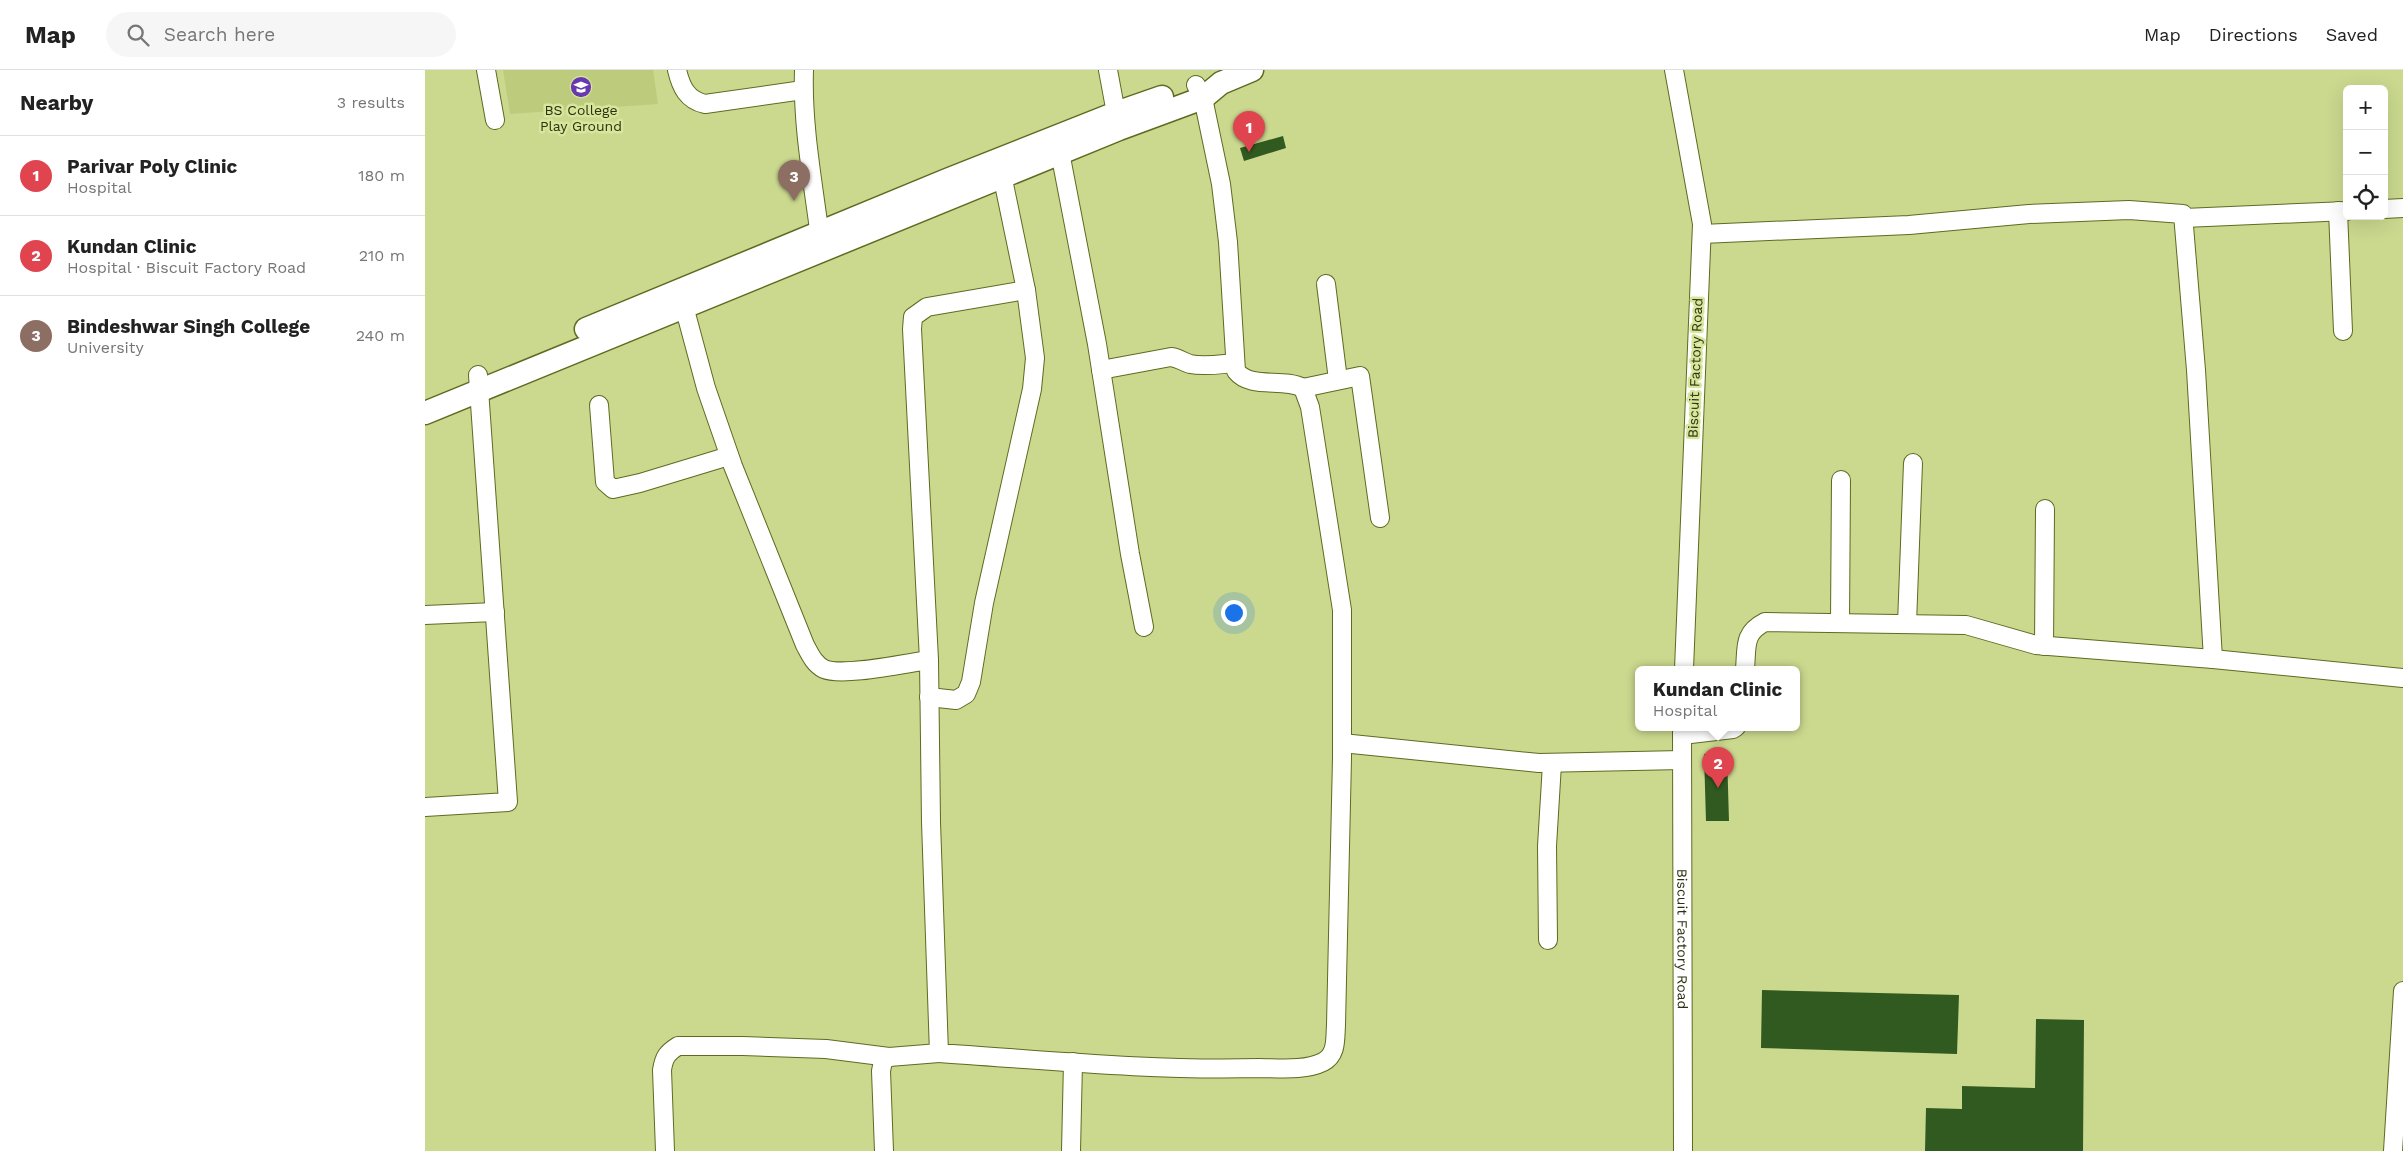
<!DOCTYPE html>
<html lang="en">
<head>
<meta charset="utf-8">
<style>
  :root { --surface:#fff; --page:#f6f6f6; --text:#222; --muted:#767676; --line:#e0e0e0; --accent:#6838b0 }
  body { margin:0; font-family:"Work Sans",sans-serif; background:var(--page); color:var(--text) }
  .controls { position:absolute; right:15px; top:15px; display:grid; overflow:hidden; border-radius:8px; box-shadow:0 5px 20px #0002 }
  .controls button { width:45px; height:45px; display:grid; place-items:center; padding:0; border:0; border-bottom:1px solid var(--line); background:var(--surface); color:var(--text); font:25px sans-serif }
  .you { position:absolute; left:808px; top:542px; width:18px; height:18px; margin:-12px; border:4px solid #fff; border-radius:50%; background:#1a73e8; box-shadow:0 0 0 8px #1a73e833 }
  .badge { display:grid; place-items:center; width:32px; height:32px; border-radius:50%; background:var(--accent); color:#fff; font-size:16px; font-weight:700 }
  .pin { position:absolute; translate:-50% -41px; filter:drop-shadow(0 1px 2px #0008) }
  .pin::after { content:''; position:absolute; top:26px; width:18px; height:15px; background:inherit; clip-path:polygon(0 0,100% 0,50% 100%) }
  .popup { position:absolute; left:1210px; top:596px; width:165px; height:65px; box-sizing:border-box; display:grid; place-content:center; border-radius:8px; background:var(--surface); filter:drop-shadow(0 1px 4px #0005); font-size:16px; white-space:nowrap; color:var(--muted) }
  .popup b { font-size:19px; color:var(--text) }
  .popup::after { content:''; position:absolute; left:50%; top:100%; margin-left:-10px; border:10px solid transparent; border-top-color:var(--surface) }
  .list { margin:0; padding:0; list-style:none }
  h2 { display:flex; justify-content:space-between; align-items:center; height:65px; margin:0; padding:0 20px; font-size:21px }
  h2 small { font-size:16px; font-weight:400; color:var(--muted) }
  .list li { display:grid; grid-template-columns:32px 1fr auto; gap:15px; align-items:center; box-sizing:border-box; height:80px; padding:0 20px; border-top:1px solid var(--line) }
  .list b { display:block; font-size:19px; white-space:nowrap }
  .list p { margin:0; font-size:16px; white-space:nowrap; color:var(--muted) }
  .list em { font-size:16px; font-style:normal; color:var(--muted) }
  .icon { flex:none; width:28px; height:28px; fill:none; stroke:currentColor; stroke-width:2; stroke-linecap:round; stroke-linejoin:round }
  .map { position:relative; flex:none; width:1978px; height:1081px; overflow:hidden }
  header { display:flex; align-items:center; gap:30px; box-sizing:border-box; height:70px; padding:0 25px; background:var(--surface); border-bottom:1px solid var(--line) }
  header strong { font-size:24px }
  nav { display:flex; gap:28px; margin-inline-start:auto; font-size:18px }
  .search { width:350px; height:45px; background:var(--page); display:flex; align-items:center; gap:12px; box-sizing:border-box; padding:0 18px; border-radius:28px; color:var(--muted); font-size:19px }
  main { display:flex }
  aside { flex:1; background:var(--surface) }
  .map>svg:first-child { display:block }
</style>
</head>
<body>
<header>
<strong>Map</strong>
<div class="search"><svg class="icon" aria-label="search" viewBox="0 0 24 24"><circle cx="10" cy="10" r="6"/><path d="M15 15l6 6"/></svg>Search here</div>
<nav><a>Map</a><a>Directions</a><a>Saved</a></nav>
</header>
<main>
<aside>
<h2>Nearby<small>3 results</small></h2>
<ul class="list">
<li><span class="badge" style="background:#e0444e">1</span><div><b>Parivar Poly Clinic</b><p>Hospital</p></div><em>180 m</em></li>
<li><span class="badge" style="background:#e0444e">2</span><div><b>Kundan Clinic</b><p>Hospital · Biscuit Factory Road</p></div><em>210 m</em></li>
<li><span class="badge" style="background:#8d6e63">3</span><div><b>Bindeshwar Singh College</b><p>University</p></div><em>240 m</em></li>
</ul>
</aside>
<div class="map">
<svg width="1978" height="1081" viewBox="0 0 1978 1081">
  <rect width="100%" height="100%" fill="#cad98e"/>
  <!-- built -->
  <path fill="#bdcc7c" d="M 78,0 L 228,0 L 233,34 L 85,44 Z"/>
  <!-- building -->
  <path fill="#315a20" d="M 858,66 L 861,78 L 819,91 L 815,78 Z
    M 1302,683 L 1304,751 L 1281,751 L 1279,684 Z
    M 1337,920 L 1534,925 L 1532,984 L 1336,978 Z
    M 1611,949 L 1659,950 L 1658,1081 L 1500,1081 L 1501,1038 L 1537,1039 L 1537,1016 L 1610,1018 Z"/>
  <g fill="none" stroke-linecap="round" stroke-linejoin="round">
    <!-- minor casing -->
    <g stroke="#5f6a20" stroke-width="20">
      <g id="minor">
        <path d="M 61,0 L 70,50"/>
        <path d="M 252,0 C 256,17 262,30 280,34 L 378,20"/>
        <path d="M 379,0 C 377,58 389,117 396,175"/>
        <path d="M 683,0 L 693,54"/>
        <path d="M 1249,0 L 1277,154 L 1259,599"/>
        <path d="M 633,72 L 672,274 L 705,484 L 719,557"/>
        <path d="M 575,95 L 601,220 L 502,237 L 488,247 L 487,259 L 504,590 L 506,752 L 514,983 C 620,990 727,1001 834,998 C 853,998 880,1001 898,992 C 912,985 910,969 911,955 L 917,688 L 917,540 L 885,337 L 878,318 C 858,307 826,320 811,301 L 803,172 L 796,114 L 778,28 L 771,15"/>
        <path d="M 1959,139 L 1978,138"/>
        <path d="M 1913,141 L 1918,261"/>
        <path d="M 1759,148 L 1922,141"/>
        <path d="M 1277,164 L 1484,155 L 1604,144 L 1704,140 L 1758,144 L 1771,300 L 1788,589"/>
        <path d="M 901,214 L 913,310"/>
        <path d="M 256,225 L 281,318 L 308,396 L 380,575 C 385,584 389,594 399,599 C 418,607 481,593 504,590"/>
        <path d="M 676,300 L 746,287 C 754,288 758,292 765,294 C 780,297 796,294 810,293"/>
        <path d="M 878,318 L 935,306 L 955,448"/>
        <path d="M 174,335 L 180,412 L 188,419 L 215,413 L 304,386"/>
        <path d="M 0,545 L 70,542"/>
        <path d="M 1415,553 L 1416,410"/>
        <path d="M 1482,554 L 1488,393"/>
        <path d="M 1619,576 L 1620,439"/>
        <path d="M 1320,599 C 1322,577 1318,563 1340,552 L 1541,555 L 1611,575 L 1788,589 L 1978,608"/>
        <path d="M 504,627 L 531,630 L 541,624 L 546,612 L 559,533 L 607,319 L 610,288 L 601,220"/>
        <path id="s1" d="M 1257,657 L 1258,1081"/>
        <path d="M 1257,665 L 1308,659 L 1311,657"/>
        <path d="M 917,673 L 1114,693 L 1257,690"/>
        <path d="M 0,737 L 83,732 L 53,305"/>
        <path d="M 1123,870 L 1122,776 L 1127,694"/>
        <path d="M 240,1081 L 237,1000 C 239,987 242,983 253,976 L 318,976 L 401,979 L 464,987"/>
        <path d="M 459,1081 L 456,1001 L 458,991 L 464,987 L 514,983"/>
        <path d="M 646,1081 L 648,992"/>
        <path d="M 1968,1081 L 1978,921"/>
      </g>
    </g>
    <!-- major casing -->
    <g stroke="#5f6a20" stroke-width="25">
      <path id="major" d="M 161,259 L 522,110 L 691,43 L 737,27
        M 0,343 L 694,59 L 778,28 L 796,13 L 827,0"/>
    </g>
    <!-- minor -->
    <use href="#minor" stroke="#fff" stroke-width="18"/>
    <!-- major -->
    <use href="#major" stroke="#fff" stroke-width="22"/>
  </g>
  <!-- icons -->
  <defs>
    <g id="university-disc" transform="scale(1.125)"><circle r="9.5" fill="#6838b0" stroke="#d7e69b"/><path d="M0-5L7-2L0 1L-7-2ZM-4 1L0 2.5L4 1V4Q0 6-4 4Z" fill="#fff"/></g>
  </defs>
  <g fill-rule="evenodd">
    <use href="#university-disc" x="156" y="17"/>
  </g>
  <g text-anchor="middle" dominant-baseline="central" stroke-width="5" stroke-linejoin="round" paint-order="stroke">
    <!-- poi labels -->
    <g font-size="14" fill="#2c3112" stroke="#d7e69b">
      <text x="156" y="40">BS College<tspan x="156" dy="16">Play Ground</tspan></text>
    </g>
    <!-- street labels -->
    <g font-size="14" fill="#2c3112" stroke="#d7e69b">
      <text transform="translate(1270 298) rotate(-88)">Biscuit Factory Road</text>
      <text stroke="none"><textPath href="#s1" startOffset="212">Biscuit Factory Road</textPath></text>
    </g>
  </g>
</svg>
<div class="controls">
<button>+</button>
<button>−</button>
<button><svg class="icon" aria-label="locate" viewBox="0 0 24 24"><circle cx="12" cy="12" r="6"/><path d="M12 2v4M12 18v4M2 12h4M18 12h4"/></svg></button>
</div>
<div class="you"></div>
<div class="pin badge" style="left:824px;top:82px;background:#e0444e">1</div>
<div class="pin badge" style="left:1293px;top:718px;background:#e0444e">2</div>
<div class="popup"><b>Kundan Clinic</b>Hospital</div>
<div class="pin badge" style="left:369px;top:131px;background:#8d6e63">3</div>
</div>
</main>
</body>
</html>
